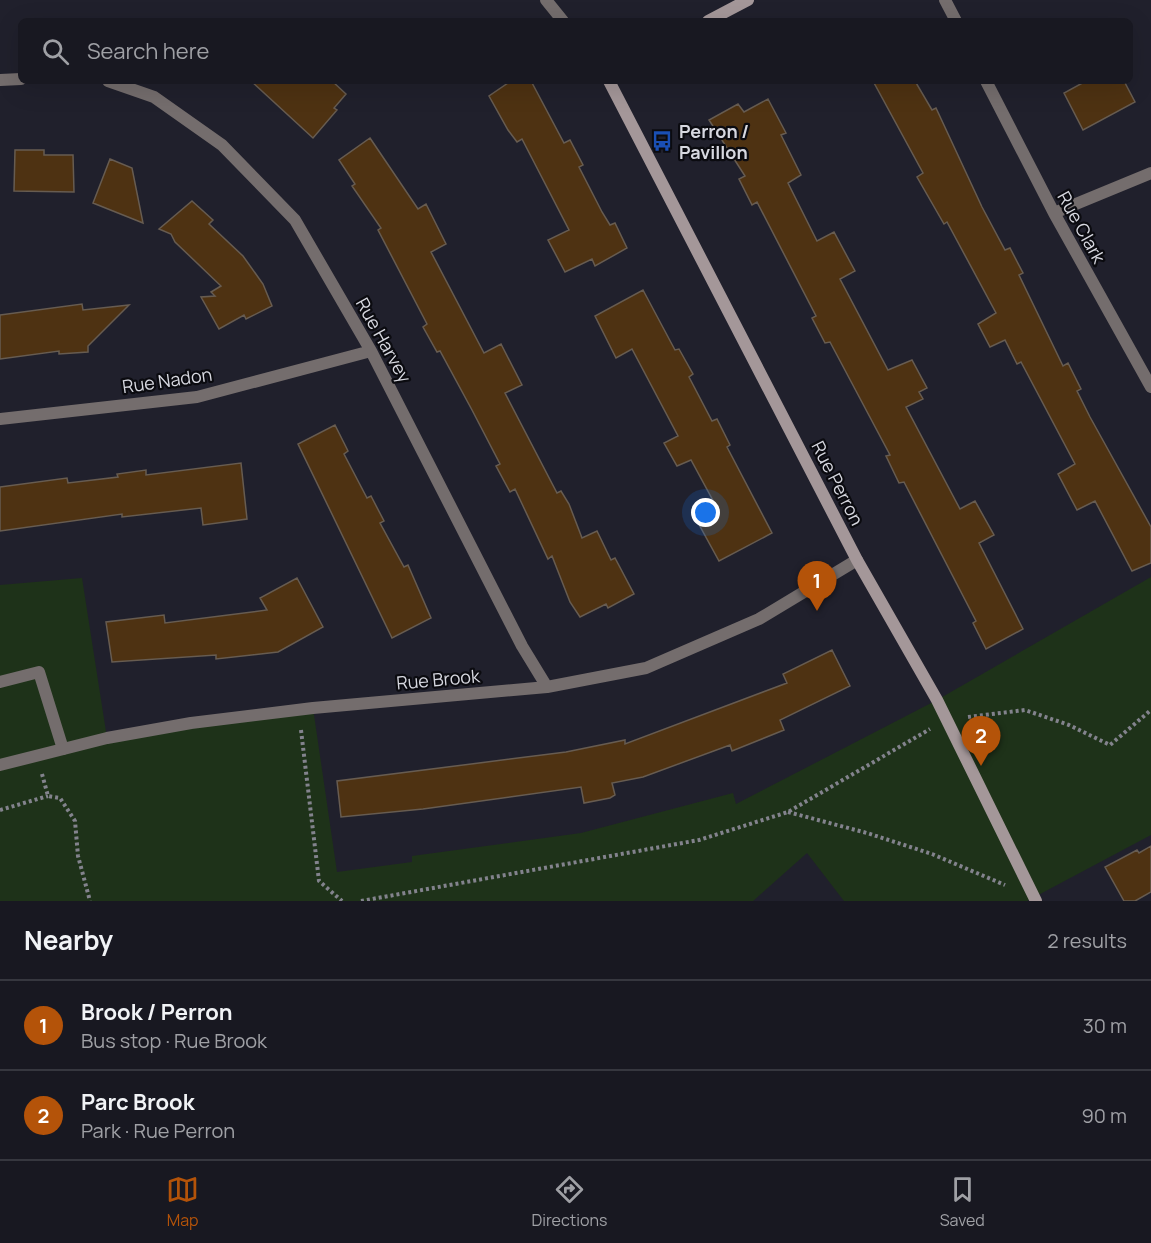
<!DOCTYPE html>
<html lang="en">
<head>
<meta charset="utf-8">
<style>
  :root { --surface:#181821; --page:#21212a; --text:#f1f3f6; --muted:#9fa0a5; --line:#36373f; --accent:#b45309 }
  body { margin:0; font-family:Manrope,sans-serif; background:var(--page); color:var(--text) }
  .you { position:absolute; left:706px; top:513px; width:21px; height:21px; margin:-15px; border:4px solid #fff; border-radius:50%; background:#1a73e8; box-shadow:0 0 0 9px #1a73e833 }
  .badge { display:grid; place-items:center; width:39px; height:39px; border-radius:50%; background:var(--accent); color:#fff; font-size:20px; font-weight:700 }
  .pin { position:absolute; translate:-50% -50px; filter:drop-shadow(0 2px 3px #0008) }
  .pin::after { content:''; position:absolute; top:32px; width:21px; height:18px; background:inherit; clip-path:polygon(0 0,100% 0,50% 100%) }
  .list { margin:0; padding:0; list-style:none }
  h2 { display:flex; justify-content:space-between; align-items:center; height:78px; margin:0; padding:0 24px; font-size:26px }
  h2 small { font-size:20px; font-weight:400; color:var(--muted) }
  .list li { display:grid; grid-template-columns:39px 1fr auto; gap:18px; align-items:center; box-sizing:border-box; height:90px; padding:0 24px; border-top:2px solid var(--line) }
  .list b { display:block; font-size:22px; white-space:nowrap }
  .list p { margin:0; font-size:20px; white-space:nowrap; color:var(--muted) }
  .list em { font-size:20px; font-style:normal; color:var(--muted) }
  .icon { flex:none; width:33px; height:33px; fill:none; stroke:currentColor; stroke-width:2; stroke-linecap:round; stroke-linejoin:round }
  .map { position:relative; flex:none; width:1151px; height:901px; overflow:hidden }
  .search { position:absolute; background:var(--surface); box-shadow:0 6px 24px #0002; left:18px; right:18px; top:18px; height:66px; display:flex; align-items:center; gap:15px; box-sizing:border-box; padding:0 21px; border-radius:9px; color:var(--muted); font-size:22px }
  .sheet { height:258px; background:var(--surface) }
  nav { display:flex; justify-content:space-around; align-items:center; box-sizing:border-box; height:84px; border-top:2px solid var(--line); background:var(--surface); font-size:16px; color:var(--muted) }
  nav a { display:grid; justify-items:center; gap:3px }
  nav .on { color:var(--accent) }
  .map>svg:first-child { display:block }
</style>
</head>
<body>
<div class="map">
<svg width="1151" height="901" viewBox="0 0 1151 901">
  <rect width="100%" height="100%" fill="#20202c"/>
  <!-- green -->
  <path fill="#1e3219" d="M 1151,577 L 1151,835 L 1027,901 L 844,901 L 807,853 L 753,901 L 0,901 L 0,585 L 82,578 L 107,738 L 313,708 L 337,872 L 412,862 L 412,856 L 581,833 L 733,793 L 736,804 L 937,700 Z"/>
  <!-- building -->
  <path fill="#4e3212" stroke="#675c51" stroke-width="1.5" d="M 251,81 L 332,81 L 346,94 L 334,108 L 337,110 L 313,138 Z
    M 511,81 L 531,81 L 564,143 L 570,140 L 583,165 L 579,167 L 602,212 L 610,225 L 615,223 L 627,248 L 595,266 L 592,259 L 565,272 L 548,240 L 569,230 L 522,139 L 517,142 L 508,130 L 489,96 Z
    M 873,81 L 915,81 L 932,110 L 936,108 L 982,207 L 1005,250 L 1010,248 L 1023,273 L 1019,275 L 1063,366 L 1068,363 L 1081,389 L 1077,391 L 1090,417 L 1151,527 L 1151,563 L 1132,571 L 1095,501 L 1077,510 L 1058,474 L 1075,464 L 1021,362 L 1017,364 L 1005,340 L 990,347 L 978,324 L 996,313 L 947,222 L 944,224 L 917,177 L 923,173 Z
    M 1086,81 L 1124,81 L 1135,102 L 1083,130 L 1064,93 Z
    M 768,99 L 786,133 L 781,135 L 801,175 L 788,183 L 817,241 L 834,232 L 855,271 L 840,279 L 888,370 L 912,360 L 927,388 L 919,392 L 923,399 L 906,407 L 960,509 L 975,501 L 994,535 L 979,543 L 1023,629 L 986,649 L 973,623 L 976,621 L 904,482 L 899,483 L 886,456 L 890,455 L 830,342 L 825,343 L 812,318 L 816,316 L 757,202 L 752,205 L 739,179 L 745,176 L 709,120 L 738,104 L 744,112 Z
    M 370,138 L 418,209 L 426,204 L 446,244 L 431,252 L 484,353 L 501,344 L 522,385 L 505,393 L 557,493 L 561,491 L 569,504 L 582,538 L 597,531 L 611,560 L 615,558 L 634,594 L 608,608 L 606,604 L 580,617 L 570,602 L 552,556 L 548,559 L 515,489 L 510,492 L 496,466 L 500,464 L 472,410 L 440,351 L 437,352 L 423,327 L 427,324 L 378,230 L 381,228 L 352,186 L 355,184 L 339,160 Z
    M 15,150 L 44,150 L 44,155 L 73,155 L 74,192 L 14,191 Z
    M 110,159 L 132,168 L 143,223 L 93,203 Z
    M 192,201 L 213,220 L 209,224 L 243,256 L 263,284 L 272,306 L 246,319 L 244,315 L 219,329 L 201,297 L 215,296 L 211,292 L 221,286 L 175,242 L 171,234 L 159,229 Z
    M 643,290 L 675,350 L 679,349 L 693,374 L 689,377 L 712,421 L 717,419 L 730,445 L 727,447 L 772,533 L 719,561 L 696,519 L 717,508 L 691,460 L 677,466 L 664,443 L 678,436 L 632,349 L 616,358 L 595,316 Z
    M 82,304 L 83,310 L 129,305 L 88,346 L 88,352 L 59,354 L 59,351 L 0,359 L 0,315 Z
    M 335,425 L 348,451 L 344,454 L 367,498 L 371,496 L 384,521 L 380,523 L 404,567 L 408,565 L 431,618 L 392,638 L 298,444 Z
    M 241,463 L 247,519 L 203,525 L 201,508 L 122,517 L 122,514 L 0,531 L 0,487 L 67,478 L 68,483 L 118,477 L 117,474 L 146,470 L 146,475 Z
    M 297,578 L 323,627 L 278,652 L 216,659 L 216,655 L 112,662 L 106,622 L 164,615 L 165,623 L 267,610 L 260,598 Z
    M 832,650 L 850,686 L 780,720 L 784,730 L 732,751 L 730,745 L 643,777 L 612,783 L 615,795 L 610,798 L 584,803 L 581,787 L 423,809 L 341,817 L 337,781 L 566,752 L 625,740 L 625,744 L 787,683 L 783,674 Z
    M 1151,846 L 1151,892 L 1135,901 L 1124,901 L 1105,867 L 1137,850 L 1139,853 Z"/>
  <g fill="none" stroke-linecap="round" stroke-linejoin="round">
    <!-- path -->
    <path stroke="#83838d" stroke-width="4" stroke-dasharray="3 3" stroke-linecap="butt" d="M 968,717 L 1025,710 L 1069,725 L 1110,745 L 1151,710
      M 301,730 L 319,881 L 342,901
      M 42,774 L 48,796 L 60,798 L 75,821 L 78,856 L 90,901
      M 0,810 L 48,796
      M 788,812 L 867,833 L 932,854 L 1005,885
      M 361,901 L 699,840 L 788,812 L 930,729"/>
    <!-- lane -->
    <path stroke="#746d6d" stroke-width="12" d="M 0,682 L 39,672 L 63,749"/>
    <!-- street -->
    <path stroke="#746d6d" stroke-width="12" d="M 546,0 L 563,21
      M 945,0 L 956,21
      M 0,80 L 21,79
      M 108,81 L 154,97 L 222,145 L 295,220 L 371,351 L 522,646 L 547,687
      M 986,81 L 1054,213 L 1151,387
      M 1054,213 L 1151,173
      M 0,419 L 197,397 L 371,351
      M 0,765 L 107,738 L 191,723 L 313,708 L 547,687 L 646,668 L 759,619 L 857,560"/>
    <!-- secondary -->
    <path stroke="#a49799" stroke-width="12" d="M 708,21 L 748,0
      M 609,81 L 857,560 L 937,700 L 1036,901"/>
  </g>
  <!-- icons -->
  <defs>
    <g id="bus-bare" transform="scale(1.62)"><path d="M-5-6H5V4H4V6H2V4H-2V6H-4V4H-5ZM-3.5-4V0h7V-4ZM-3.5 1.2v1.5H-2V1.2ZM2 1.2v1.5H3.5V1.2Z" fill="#1a4fb4" stroke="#0b0b10" stroke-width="2.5" paint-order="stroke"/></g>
  </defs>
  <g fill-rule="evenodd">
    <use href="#bus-bare" x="662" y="141"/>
  </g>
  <g text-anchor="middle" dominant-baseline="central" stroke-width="4.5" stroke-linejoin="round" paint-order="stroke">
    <!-- poi labels -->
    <g font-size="18" font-weight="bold" fill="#d7d8e0" stroke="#0b0b10" text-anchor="start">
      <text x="679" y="131">Perron /<tspan x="679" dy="21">Pavillon</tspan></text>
    </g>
    <!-- street labels -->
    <g font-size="18" fill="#d7d8e0" stroke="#0b0b10">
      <text transform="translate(1082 227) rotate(61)">Rue Clark</text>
      <text transform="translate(384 340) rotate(61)">Rue Harvey</text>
      <text transform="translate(167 380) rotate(-8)">Rue Nadon</text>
      <text transform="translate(838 483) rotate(63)">Rue Perron</text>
      <text transform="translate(438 679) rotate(-5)">Rue Brook</text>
    </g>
  </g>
</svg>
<div class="you"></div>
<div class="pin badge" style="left:817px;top:611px">1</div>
<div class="pin badge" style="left:981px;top:766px">2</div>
<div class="search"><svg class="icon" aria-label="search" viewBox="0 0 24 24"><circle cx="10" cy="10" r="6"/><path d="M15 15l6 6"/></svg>Search here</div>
</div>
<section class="sheet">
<h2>Nearby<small>2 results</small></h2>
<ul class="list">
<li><span class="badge">1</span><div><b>Brook / Perron</b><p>Bus stop · Rue Brook</p></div><em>30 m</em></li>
<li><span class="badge">2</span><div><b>Parc Brook</b><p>Park · Rue Perron</p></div><em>90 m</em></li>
</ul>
</section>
<nav>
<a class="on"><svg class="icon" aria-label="map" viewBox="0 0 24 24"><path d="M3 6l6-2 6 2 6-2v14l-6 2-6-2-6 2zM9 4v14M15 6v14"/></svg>Map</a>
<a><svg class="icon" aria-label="directions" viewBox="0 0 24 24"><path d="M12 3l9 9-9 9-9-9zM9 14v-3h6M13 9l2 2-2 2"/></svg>Directions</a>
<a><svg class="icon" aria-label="saved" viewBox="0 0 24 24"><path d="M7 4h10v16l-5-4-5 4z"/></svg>Saved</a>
</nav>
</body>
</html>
